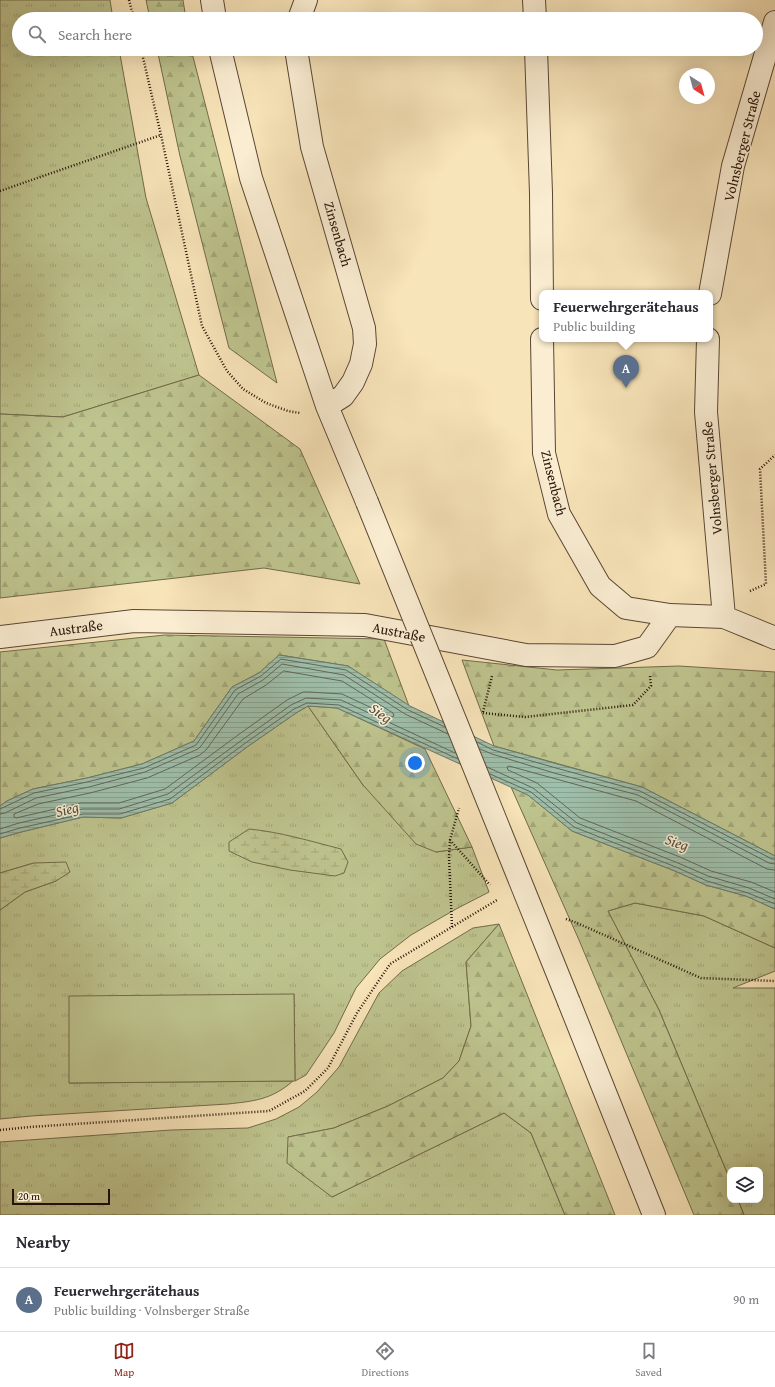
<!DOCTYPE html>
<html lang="en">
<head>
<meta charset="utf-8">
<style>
  :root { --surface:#fff; --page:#f2f2f3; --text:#2b2b33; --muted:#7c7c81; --line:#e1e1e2; --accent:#8f2418 }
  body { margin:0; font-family:"Gentium Book Plus",serif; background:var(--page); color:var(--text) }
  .controls { position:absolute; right:12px; bottom:12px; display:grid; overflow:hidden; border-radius:8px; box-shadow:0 4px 16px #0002 }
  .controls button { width:36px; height:36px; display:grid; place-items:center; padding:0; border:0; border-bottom:1px solid var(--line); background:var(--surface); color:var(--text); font:20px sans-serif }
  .compass { position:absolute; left:679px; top:68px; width:36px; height:36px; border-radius:50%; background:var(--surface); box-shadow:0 4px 16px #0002; rotate:144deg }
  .scale { position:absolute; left:12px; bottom:10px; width:98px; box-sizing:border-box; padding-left:4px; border:2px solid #261207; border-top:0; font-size:11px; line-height:14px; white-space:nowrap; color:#261207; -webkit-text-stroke:3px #faedd2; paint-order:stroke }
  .you { position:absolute; left:415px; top:763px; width:14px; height:14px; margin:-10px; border:3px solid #fff; border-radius:50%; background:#1a73e8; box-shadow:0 0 0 6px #1a73e833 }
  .badge { display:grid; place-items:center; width:26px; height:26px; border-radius:50%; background:var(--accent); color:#fff; font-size:13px; font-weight:700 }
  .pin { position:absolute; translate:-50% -33px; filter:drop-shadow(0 1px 2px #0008) }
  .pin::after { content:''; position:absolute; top:21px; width:14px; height:12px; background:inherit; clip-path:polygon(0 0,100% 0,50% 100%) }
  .popup { position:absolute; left:539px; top:290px; width:174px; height:52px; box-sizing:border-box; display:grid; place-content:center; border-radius:8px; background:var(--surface); filter:drop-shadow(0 1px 3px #0005); font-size:13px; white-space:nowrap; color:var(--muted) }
  .popup b { font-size:15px; color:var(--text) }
  .popup::after { content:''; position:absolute; left:50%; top:100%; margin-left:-8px; border:8px solid transparent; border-top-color:var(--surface) }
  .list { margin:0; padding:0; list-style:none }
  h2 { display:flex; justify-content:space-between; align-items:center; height:52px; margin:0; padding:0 16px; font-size:17px }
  h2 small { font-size:13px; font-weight:400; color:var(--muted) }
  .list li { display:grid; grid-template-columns:26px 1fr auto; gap:12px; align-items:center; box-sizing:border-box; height:64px; padding:0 16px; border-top:1px solid var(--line) }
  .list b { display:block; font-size:15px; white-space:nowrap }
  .list p { margin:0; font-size:13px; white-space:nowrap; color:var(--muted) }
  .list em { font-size:13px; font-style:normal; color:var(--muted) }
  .icon { flex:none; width:22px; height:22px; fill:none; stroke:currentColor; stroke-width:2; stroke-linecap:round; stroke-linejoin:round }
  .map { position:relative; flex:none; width:775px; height:1215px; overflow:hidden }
  .search { position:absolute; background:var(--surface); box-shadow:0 4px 16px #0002; left:12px; right:12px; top:12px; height:44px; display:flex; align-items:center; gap:10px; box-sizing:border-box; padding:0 14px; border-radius:22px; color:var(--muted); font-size:15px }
  .sheet { height:116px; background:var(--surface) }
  nav { display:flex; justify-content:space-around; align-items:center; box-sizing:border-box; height:56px; border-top:1px solid var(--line); background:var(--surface); font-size:11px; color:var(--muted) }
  nav a { display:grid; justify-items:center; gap:2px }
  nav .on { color:var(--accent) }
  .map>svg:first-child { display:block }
</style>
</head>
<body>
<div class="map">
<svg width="775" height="1215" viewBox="0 0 775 1215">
  <defs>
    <pattern id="grass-tufts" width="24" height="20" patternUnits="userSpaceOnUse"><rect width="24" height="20" fill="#bec48e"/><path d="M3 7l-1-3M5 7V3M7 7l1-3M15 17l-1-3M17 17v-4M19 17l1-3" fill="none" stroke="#a3a779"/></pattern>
    <pattern id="forest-firs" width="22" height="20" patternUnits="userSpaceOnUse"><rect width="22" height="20" fill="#bec48e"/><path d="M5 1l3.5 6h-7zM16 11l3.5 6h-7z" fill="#a3a779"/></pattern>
    <pattern id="wetland-marsh" width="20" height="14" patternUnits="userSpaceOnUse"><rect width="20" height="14" fill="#bec48e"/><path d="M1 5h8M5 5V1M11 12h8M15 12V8" fill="none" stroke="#a3a779"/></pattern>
    <pattern id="water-rules" width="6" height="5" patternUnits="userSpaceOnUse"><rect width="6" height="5" fill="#9ebfab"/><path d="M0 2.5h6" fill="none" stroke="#88a392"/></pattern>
  </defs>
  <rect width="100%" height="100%" fill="#f8e4b9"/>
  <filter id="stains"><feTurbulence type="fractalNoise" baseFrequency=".005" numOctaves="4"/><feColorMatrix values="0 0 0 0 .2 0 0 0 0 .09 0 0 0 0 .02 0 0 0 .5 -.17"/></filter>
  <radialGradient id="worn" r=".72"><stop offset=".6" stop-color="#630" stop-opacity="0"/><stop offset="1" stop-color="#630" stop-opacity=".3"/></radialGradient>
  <!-- grass -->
  <path fill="url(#grass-tufts)" stroke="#726b4a" d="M 0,0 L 110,0 L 113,19 L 19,19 L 19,49 L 119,49 L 146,198 L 199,375 L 63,417 L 0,414 Z
    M 308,706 L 363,785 L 436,852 L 472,847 L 489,892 L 456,909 L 411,935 L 380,959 L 356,988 L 334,1033 L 306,1075 L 295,1081 L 294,994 L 69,1083 L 293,1081 C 271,1100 254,1101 228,1104 L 31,1116 L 0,1119 L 0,910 L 25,892 L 56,881 L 34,863 L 0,873 L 0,838 L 21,832 L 83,817 L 121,818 L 172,803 L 247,747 L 296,713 Z
    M 635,903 L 704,916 L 775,948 L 775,971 L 733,988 L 775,988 L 775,1215 L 744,1215 L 738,1200 L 760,1200 L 760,1170 L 730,1170 L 730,1180 L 659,1010 L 608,911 Z
    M 499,924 L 466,962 L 471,1026 L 459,1061 L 443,1078 L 388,1106 L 334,1128 L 288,1137 L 332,1197 L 504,1113 L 531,1133 L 565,1215 L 0,1215 L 0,1142 L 171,1130 L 248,1128 L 276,1119 L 299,1107 L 317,1092 L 339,1067 L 379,993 L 402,971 L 473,928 Z"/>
  <!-- forest -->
  <path fill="url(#forest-firs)" stroke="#726b4a" d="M 146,0 L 183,0 L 186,19 L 150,19 Z
    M 157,49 L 191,49 L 277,383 L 229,348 L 180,156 Z
    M 199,375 L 300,449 L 360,584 L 264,568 L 0,598 L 0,414 L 63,417 Z
    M 165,635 L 384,639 L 409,706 L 348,666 L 280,655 L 259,673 L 232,687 L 194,741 L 142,764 L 87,778 L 33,789 L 7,801 L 0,806 L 0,652 Z
    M 462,660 L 557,670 L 679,666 L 775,672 L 775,856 L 642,787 L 494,746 Z
    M 308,706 L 337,708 L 425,749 L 472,847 L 436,852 L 416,844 L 363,785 Z
    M 511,787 L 528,795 L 572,831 L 675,871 L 706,885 L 746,896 L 775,909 L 775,948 L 704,916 L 635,903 L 608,911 L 659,1010 L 730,1180 L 730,1200 L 738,1200 L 744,1215 L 694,1215 L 579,940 Z
    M 499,924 L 615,1215 L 565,1215 L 531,1133 L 504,1113 L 332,1197 L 287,1163 L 288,1137 L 334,1128 L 388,1106 L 443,1078 L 459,1061 L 471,1026 L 466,962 Z"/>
  <!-- wetland -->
  <path fill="url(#wetland-marsh)" stroke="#726b4a" d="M 249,829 C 280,832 310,841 341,849 L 348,862 L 344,873 L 335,876 L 290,870 L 252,862 L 229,851 L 229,842 Z
    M 66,862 L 70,872 L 56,881 L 25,892 L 0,910 L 0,873 L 34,863 Z"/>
  <!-- garden -->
  <path fill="#bec48e" stroke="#726b4a" d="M 294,994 L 295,1081 L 69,1083 L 69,996 Z"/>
  <!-- water -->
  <path fill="url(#water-rules)" stroke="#6e7a69" d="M 279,655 L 348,666 L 410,706 L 494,746 L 557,764 L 642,787 L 775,856 L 775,909 L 746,896 L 706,885 L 675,871 L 572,831 L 528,795 L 337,708 L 308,706 L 296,713 L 247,747 L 172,803 L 121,818 L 83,817 L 21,832 L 0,838 L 0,806 L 7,801 L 33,789 L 87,778 L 142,764 L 194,741 L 232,687 L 259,673 Z"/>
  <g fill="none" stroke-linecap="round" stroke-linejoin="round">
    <!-- shore -->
    <path stroke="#626859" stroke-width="1" d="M 284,671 L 342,681 L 393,713 L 394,716 L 391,717 L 342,694 L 309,692 L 303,692 L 287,700 L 238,735 L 165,789 L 119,803 L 81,803 L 16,818 L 14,817 L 14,814 L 38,804 L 90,793 L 147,778 L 200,755 L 206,750 L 243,699 L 266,685 Z
      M 477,742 L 493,750 L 556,768 L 640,791 L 772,859 L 775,859
      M 480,749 L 492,754 L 554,773 L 638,795 L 769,863 L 775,864
      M 487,767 L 533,788 L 577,823 L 678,863 L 708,876 L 749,888 L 775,899
      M 490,774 L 531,792 L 574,827 L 676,867 L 707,881 L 748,893 L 775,904
      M 0,809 L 34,793 L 87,782 L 144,768 L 196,745 L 235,690 L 261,676 L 281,659 L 346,670 L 408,710 L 445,727
      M 0,814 L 5,813 L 36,798 L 89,787 L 145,772 L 198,749 L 201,746 L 238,694 L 263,680 L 282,664 L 344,675 L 405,714 L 448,734
      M 0,829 L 19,823 L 82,809 L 119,809 L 168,794 L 242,740 L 291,705 L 306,698 L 341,700 L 455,753
      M 0,834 L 20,828 L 83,814 L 120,814 L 170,799 L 244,744 L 294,709 L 307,703 L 339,705 L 458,759
      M 775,870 L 767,869 L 636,801 L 509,766 L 507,767 L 508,770 L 537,783 L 580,818 L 680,857 L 711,871 L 751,882 L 775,892"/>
    <!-- minor casing -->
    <g stroke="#5a4634" stroke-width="24">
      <path id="minor" d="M 212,0 L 215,19
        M 534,0 L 535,19
        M 299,19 L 306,0
        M 220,49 L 251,178 L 327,406 L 367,502
        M 296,49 L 312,147 L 364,328 L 365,344 L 361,364 L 353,382 L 343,396 L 327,406
        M 536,49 L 541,193 L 542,299
        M 710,294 L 733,166 L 775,22
        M 542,339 L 544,453 L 559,514 L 600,586 L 626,608 L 670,615 L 724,617 L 775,638
        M 708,339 L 706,412 L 724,617
        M 0,637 L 134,621 L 365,625 L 526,655 L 615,656 L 647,647 L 670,615
        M 569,1002 L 654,1215"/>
    </g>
    <!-- path -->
    <path stroke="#261207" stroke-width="2.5" stroke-dasharray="1 2" stroke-linecap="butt" d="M 129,0 L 134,19
      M 141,49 L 161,135 L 202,326 L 227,371 L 243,389 L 266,403 L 288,411 L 300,413
      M 0,191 L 161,135
      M 750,591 L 766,584 L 760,469 L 775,455
      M 483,712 L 492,676
      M 483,713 L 525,717 L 633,705 L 651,686 L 650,676
      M 450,840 L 490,885
      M 566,919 L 577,923 L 701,978 L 775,981
      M 452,927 L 449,857 L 450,840 L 459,808
      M 0,1130 L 30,1127 L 269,1111 L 305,1091 L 328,1068 L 357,1013 L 390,964 L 497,900"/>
    <!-- minor -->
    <use href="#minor" stroke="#faedd2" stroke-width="22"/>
    <!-- minor-bridge casing -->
    <g stroke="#5a4634" stroke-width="24" stroke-linecap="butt">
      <path id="minor-bridge" d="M 367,502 L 569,1002"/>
    </g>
    <!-- minor-bridge -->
    <use href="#minor-bridge" stroke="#faedd2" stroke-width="22"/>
  </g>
  <g text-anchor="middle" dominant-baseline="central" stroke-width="3" stroke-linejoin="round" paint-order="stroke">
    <!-- street labels -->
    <g font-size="14" fill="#261207" stroke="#faedd2">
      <text transform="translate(742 146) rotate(-76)">Volnsberger Straße</text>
      <text transform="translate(338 234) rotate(74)">Zinsenbach</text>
      <text transform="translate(712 478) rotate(-95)">Volnsberger Straße</text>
      <text transform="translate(554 483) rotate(76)">Zinsenbach</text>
      <text transform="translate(76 628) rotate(-7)">Austraße</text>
      <text transform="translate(399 632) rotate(11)">Austraße</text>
    </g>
    <!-- water labels -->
    <g font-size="15" font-style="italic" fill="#504f40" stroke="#faedd2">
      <text transform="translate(381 713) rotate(36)">Sieg</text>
      <text transform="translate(67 809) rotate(-14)">Sieg</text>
      <text transform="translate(677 842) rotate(18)">Sieg</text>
    </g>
  </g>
  <rect width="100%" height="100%" filter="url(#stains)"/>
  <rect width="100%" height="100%" fill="url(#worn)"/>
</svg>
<div class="controls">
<button><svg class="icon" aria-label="layers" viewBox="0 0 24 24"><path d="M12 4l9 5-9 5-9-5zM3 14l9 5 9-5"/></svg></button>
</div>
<svg class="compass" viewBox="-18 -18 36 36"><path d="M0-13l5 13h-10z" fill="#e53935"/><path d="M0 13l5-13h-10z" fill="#7c7c81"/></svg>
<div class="scale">20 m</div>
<div class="you"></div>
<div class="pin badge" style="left:626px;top:388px;background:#5c6f8a">A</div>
<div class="popup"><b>Feuerwehrgerätehaus</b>Public building</div>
<div class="search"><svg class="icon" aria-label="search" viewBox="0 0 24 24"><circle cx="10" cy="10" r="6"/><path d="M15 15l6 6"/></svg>Search here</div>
</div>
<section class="sheet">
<h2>Nearby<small></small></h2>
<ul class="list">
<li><span class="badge" style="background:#5c6f8a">A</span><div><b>Feuerwehrgerätehaus</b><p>Public building · Volnsberger Straße</p></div><em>90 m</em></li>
</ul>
</section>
<nav>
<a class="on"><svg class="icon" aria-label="map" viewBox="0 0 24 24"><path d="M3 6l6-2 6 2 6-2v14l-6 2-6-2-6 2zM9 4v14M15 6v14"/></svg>Map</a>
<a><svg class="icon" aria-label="directions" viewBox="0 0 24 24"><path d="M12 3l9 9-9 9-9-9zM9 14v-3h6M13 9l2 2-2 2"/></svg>Directions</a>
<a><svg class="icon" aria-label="saved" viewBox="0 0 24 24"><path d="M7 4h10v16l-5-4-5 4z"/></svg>Saved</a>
</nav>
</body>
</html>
